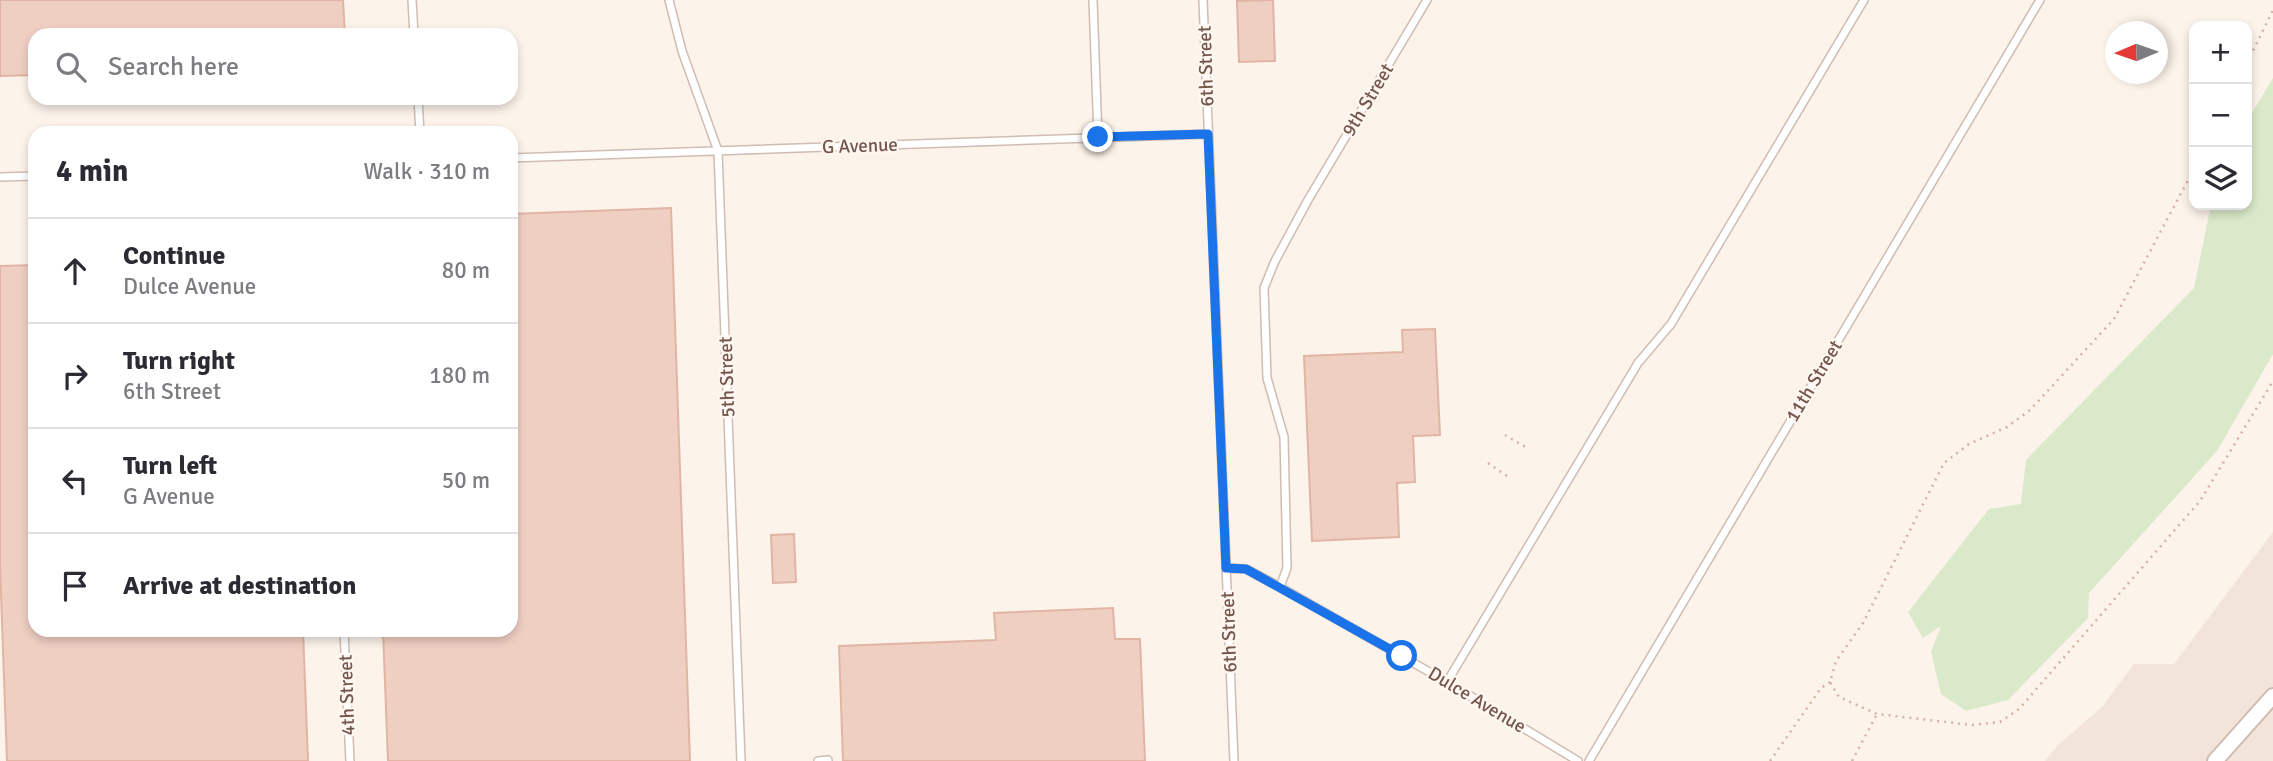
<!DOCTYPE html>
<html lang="en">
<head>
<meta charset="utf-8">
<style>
  :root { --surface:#fff; --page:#f7f7f7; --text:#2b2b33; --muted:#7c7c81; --line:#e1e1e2 }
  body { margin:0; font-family:Signika,sans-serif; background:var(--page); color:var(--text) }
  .controls { position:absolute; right:21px; top:21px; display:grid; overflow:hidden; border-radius:14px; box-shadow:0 4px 10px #0003 }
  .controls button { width:63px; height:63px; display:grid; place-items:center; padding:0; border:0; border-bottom:2px solid var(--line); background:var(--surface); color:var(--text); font:35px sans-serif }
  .compass { position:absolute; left:2105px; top:21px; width:63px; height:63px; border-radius:50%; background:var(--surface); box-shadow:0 4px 10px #0003; rotate:268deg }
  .stop { position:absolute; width:21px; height:21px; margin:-16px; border:5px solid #1a73e8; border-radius:50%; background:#fff }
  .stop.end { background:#1a73e8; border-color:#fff; box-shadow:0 2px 7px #0008 }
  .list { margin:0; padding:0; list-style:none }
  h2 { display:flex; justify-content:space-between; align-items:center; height:91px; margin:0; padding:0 28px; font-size:30px }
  h2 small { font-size:23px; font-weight:400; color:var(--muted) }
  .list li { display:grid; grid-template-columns:46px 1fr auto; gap:21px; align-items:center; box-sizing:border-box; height:105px; padding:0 28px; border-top:2px solid var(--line) }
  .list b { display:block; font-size:26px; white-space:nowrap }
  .list p { margin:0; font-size:23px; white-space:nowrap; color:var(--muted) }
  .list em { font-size:23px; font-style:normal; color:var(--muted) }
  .icon { flex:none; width:38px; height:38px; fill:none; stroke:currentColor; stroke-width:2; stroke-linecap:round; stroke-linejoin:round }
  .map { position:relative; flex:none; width:2273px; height:761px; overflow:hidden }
  .search { position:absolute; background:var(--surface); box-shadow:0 4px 10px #0003; left:28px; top:28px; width:490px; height:77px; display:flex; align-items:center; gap:18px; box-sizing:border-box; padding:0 24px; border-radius:21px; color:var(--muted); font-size:26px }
  .panel { position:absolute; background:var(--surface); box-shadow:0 4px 10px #0003; left:28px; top:126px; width:490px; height:511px; border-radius:21px }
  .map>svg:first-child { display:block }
</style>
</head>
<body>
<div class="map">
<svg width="2273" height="761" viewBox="0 0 2273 761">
  <rect width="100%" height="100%" fill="#fcf3ea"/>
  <!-- residential -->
  <path fill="#f3e4d9" d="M 2273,532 L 2273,761 L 2045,761 L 2058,745 L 2102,707 L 2134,664 L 2174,664 Z"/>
  <!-- green -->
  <path fill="#dae9c9" d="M 2273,78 L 2273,354 L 2217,451 L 2089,593 L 2088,618 L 2008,700 L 1966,711 L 1941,694 L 1931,652 L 1941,626 L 1923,638 L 1908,612 L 1989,509 L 2021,504 L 2026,460 L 2194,288 L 2211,205 L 2247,205 L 2247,121 Z"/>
  <!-- building -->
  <path fill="#f0cfc3" stroke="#e2b4a4" stroke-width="2" d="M 0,0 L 343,0 L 345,35 L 35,35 L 35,75 L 0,76 Z
    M 1273,0 L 1275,61 L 1239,62 L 1237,1 Z
    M 671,208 L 690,761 L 388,761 L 383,630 L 511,630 L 511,214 Z
    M 35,265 L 35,630 L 303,630 L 308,761 L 7,761 L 0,566 L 0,266 Z
    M 1435,329 L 1440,435 L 1413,436 L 1415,482 L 1397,483 L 1399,537 L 1312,541 L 1304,356 L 1403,352 L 1402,330 Z
    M 794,534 L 796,582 L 773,583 L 771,535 Z
    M 1113,608 L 1115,639 L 1140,639 L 1145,761 L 843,761 L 839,646 L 996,640 L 994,613 Z"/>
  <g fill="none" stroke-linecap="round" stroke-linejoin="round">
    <!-- service casing -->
    <g stroke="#d0bcb2" stroke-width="10">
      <path id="service" d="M 412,0 L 414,35
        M 669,0 L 682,51 L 718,151 L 741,761
        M 1093,0 L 1098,137
        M 1203,0 L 1234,761
        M 418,98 L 420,133
        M 511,158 L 1208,134
        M 0,177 L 35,176
        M 1226,568 L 1246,569 L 1280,587 L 1447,682 L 1578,761
        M 1280,587 L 1287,568 L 1284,437 L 1267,378 L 1264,288 L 1275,261 L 1308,200 L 1427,0
        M 344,630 L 350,761
        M 1447,682 L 1638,363 L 1671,324 L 1864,0
        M 818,761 L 828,760
        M 1589,761 L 2040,0"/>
    </g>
    <!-- minor casing -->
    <g stroke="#d0bcb2" stroke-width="18">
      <path id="minor" d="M 2215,761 L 2273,696"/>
    </g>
    <!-- path -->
    <path stroke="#d5b2a6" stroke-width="2.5" stroke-dasharray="2 5" stroke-linecap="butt" d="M 2247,63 L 2273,10
      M 2194,169 L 2114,319 L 2030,410 L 2007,427 L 1969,444 L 1944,463 L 1863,623 L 1836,661 L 1830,682 L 1839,697 L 1877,714 L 1972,725 L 2000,722 L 2019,709 L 2200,501 L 2273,381
      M 1505,435 L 1527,448
      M 1488,463 L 1510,478
      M 1770,761 L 1821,688 L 1830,682
      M 1852,761 L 1877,714"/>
    <!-- service -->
    <use href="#service" stroke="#fff" stroke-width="7"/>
    <!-- minor -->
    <use href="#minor" stroke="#fff" stroke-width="14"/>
  </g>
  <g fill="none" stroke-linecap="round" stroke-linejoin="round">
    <!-- route -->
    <path stroke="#1a73e8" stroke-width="9" d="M 1098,137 L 1208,134 L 1226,568 L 1246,569 L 1402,656"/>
  </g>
  <g text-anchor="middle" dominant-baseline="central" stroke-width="5" stroke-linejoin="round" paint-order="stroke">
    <!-- street labels -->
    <g font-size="19" fill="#76574e" stroke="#fef7f1">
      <text transform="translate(1206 66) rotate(-92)">6th Street</text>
      <text transform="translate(1368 100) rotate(-59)">9th Street</text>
      <text transform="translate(860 146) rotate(-2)">G Avenue</text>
      <text transform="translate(727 377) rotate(-92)">5th Street</text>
      <text transform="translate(1814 381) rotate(-59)">11th Street</text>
      <text transform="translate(1229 632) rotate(-92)">6th Street</text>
      <text transform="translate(347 695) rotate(-92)">4th Street</text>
      <text transform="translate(1477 700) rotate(31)">Dulce Avenue</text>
    </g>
  </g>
</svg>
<div class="controls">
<button>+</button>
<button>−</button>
<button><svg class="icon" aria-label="layers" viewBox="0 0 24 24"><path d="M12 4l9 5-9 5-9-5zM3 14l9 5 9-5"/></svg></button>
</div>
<svg class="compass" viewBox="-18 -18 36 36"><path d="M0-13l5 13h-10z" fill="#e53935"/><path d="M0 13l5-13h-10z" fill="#7c7c81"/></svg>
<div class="stop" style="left:1402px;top:656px"></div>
<div class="stop end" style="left:1098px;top:137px"></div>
<div class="search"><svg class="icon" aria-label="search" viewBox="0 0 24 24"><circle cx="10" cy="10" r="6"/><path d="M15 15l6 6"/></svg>Search here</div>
<section class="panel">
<h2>4 min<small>Walk · 310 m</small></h2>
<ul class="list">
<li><svg class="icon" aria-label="ahead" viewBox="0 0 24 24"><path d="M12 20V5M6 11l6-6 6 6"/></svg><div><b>Continue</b><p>Dulce Avenue</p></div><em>80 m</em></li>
<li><svg class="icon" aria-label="right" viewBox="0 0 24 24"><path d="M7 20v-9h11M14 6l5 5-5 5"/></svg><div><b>Turn right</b><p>6th Street</p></div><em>180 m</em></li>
<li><svg class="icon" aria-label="left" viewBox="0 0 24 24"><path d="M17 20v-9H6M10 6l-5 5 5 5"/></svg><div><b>Turn left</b><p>G Avenue</p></div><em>50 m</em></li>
<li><svg class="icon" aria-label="arrive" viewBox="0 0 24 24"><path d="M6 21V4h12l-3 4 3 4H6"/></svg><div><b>Arrive at destination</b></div></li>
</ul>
</section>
</div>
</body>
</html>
